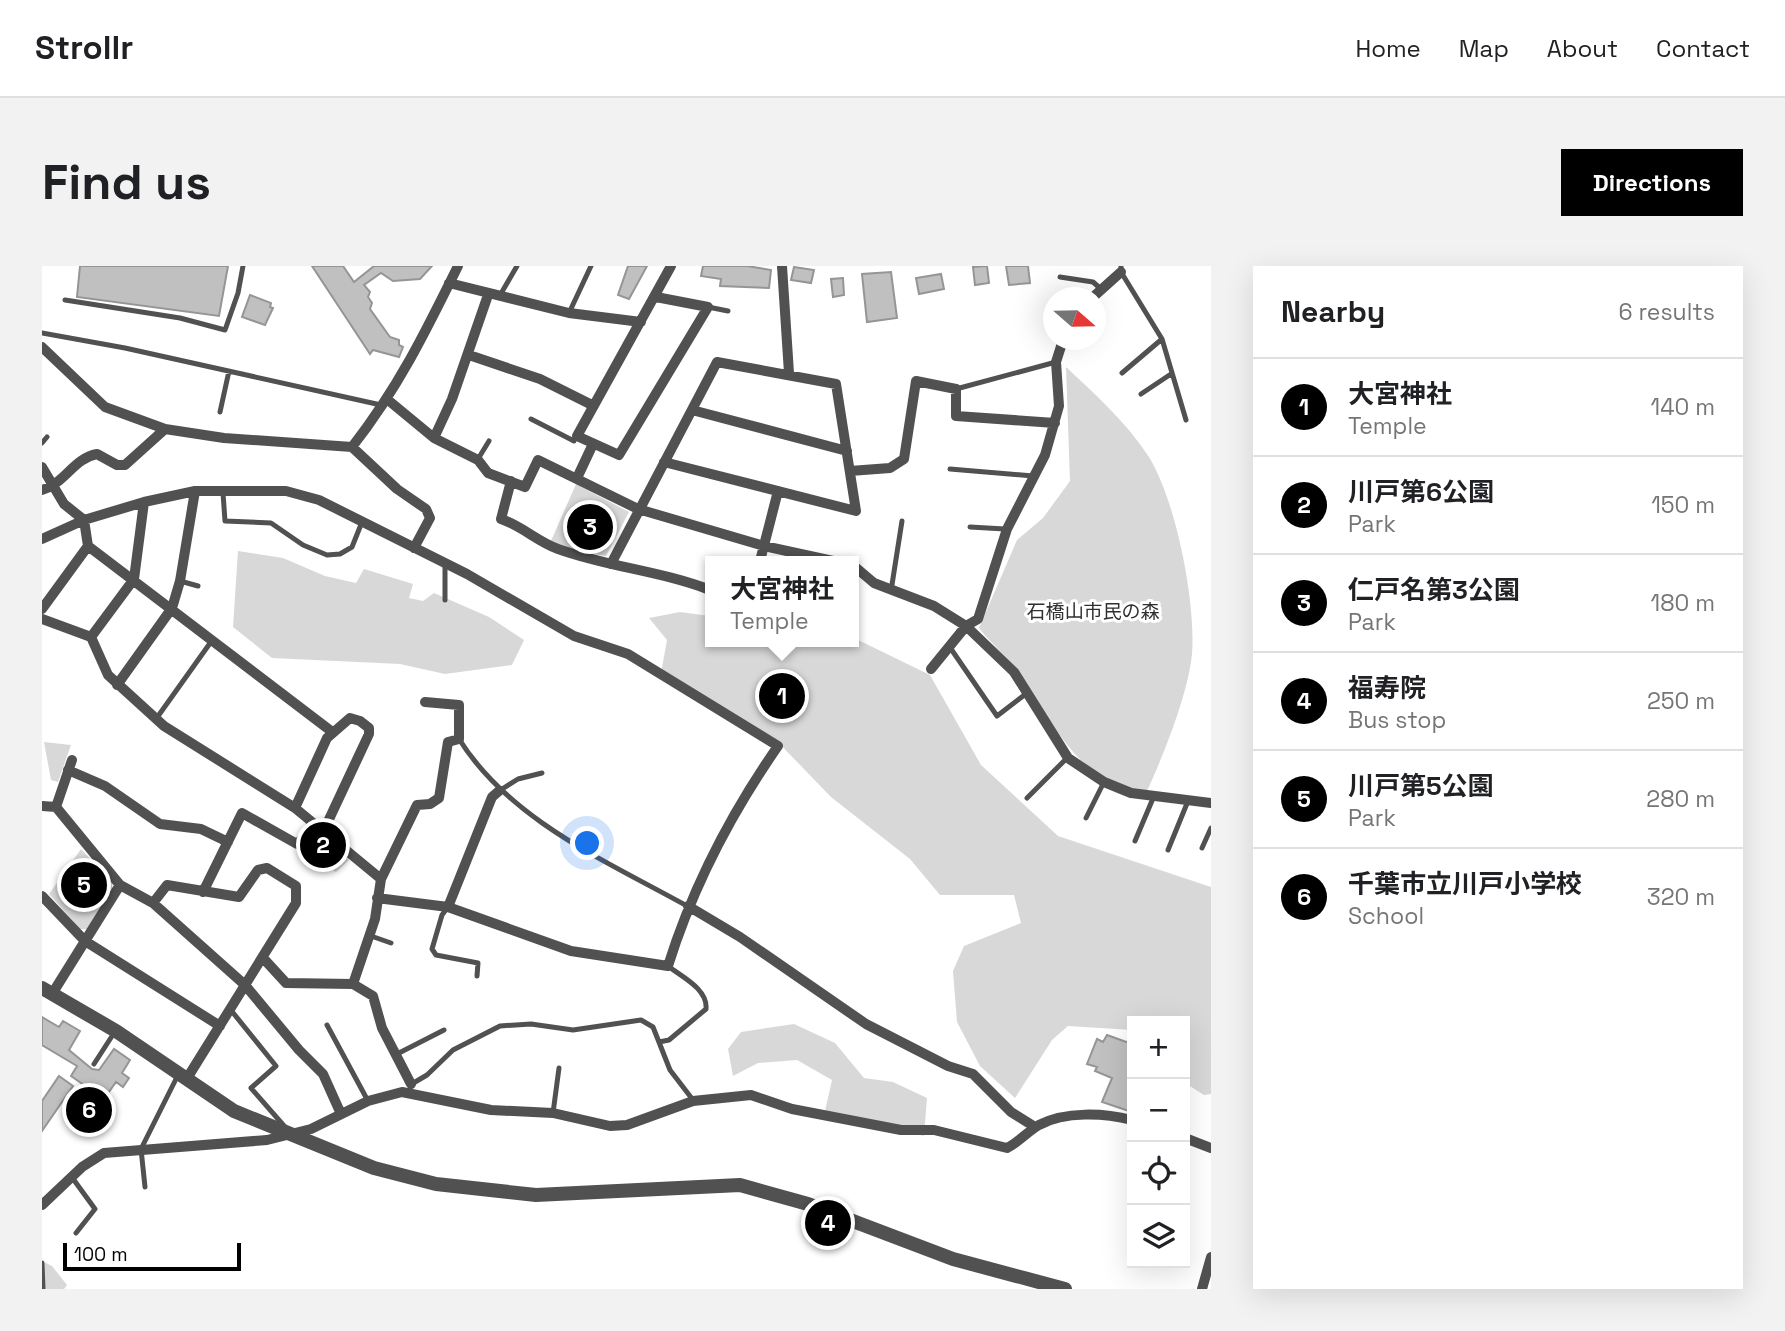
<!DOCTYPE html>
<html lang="en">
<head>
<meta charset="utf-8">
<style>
  :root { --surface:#fff; --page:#f2f2f2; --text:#202124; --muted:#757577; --line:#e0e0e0; --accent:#000 }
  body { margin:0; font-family:"Space Grotesk","Noto Sans JP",sans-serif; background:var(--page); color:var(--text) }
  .controls { position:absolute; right:21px; bottom:21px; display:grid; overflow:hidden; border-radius:0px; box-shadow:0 7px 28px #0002 }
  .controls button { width:63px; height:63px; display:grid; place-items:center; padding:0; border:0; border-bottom:2px solid var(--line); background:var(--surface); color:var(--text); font:35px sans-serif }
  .compass { position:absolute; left:1001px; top:21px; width:63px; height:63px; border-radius:50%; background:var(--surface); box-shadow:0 7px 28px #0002; rotate:110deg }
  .scale { position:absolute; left:21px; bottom:18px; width:178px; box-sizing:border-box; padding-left:7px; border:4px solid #000; border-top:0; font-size:19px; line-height:24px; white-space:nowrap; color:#000; -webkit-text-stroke:5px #fff; paint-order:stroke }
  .you { position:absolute; left:546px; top:578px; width:24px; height:24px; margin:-18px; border:5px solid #fff; border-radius:50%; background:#1a73e8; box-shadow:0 0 0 10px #1a73e833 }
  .badge { display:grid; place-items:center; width:46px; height:46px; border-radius:50%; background:var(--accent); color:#fff; font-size:23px; font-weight:700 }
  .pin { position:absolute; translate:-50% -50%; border:4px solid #fff; box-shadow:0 2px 7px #0006 }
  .popup { position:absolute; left:663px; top:290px; width:154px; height:91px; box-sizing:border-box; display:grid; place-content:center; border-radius:0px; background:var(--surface); filter:drop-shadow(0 2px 5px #0005); font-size:23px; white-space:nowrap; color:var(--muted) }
  .popup b { font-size:26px; color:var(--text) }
  .popup::after { content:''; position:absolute; left:50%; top:100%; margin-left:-14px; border:14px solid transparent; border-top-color:var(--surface) }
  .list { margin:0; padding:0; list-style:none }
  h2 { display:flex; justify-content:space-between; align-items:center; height:91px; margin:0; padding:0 28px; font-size:30px }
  h2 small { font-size:23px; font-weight:400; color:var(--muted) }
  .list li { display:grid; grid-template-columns:46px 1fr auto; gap:21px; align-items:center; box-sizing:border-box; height:98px; padding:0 28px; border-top:2px solid var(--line) }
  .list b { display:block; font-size:26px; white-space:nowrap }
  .list p { margin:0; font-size:23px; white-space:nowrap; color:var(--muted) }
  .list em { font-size:23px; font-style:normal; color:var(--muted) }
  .icon { flex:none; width:38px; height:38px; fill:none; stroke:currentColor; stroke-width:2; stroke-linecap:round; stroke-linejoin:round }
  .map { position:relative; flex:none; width:1169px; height:1023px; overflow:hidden; border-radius:0px }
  header { display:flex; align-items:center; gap:42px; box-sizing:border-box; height:98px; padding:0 35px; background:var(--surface); border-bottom:2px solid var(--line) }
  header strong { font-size:33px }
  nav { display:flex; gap:38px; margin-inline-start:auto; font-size:24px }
  .intro { display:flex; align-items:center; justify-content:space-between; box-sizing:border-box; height:168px; padding:0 42px }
  h1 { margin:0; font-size:49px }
  .button { padding:18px 32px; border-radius:0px; background:var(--accent); color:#fff; font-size:24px; font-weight:700 }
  main { display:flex; gap:42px; padding:0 42px }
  aside { flex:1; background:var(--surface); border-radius:0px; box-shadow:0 7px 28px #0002 }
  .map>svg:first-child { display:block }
</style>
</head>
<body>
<header>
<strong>Strollr</strong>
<nav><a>Home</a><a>Map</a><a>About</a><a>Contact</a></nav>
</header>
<div class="intro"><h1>Find us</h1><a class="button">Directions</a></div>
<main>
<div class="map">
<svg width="1169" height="1023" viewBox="0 0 1169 1023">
  <rect width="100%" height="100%" fill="#fff"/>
  <!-- green -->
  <path fill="#d8d8d8" d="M 1024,101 C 1054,129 1084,156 1107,191 C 1134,235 1154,336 1150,388 C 1146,428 1122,488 1105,525 C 1037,522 1008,450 973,402 C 962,388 948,376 937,362 L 975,274 L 1001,252 L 1028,215 Z
    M 534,218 L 587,246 L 564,290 L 518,281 L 509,275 Z
    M 196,285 L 241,292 L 283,310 L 314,317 L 322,303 L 371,318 L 367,332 L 381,335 L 392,327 L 447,351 L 482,374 L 470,399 L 403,408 L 358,398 L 230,392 L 191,361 Z
    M 638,346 L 668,350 L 668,376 L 812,376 L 812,372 L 888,409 L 939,499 L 1016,570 L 1169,621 L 1169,828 L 1162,829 L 1143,817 L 1143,755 L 1090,755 L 1090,764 L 1026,760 L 1010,774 L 973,832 L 938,800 L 915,756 L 911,705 L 922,680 L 979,657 L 972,629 L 898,629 L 868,593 L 789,531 L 731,471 L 619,407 L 625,374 L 607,352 Z
    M 2,476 L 29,479 L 16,516 L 9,514 Z
    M 278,567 L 307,594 L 294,606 L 266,591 Z
    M 39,583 L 70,616 L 70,623 L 45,663 L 38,663 L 7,628 Z
    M 752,758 L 793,777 L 822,812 L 851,816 L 885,832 L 882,870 L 783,845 L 790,814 L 755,794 L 716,797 L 691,810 L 686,783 L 699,766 Z
    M 0,995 L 10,1000 L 25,1019 L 22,1023 L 0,1023 Z"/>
  <!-- building -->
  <path fill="#c0c0c0" stroke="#959595" stroke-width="2" d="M 38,0 L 186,0 L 177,50 L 35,31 Z
    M 270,0 L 301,0 L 312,16 L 332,0 L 390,0 L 378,13 L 351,15 L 339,7 L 322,19 L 328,26 L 326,31 L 330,37 L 328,43 L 348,71 L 357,74 L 357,79 L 361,81 L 357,91 L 331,84 L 328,88 Z
    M 586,0 L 605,0 L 587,33 L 576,29 Z
    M 661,0 L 705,0 L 729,4 L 727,22 L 678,20 L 679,13 L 659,10 Z
    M 945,0 L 947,17 L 933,19 L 931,1 Z
    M 964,0 L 986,0 L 988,17 L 967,19 Z
    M 752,1 L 772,4 L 769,17 L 749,14 Z
    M 849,6 L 855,52 L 825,56 L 820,8 Z
    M 899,8 L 902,23 L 877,28 L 874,12 Z
    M 801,12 L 802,29 L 791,31 L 789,13 Z
    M 208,29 L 229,37 L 228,41 L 231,42 L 223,59 L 200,51 Z
    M 734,420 L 747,422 L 745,438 L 731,436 Z
    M 0,751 L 17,761 L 21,755 L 38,765 L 27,784 L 50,803 L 57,804 L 72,783 L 88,794 L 80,807 L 87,812 L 81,821 L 74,816 L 62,833 L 29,810 L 35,800 L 0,779 Z
    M 1065,769 L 1090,778 L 1090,846 L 1060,836 L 1070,812 L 1053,805 L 1055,801 L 1045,798 L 1055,773 L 1061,776 Z
    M 17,810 L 31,820 L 0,865 L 0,835 Z"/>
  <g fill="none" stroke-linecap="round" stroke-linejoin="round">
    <!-- service -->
    <path stroke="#515151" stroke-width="5" d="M 1079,0 L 1079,6 L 1120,73 L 1144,154
      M 1018,11 L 1051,16 L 1059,23
      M 457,31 L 475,0
      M 23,34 L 138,52 L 183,64 L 196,27 L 201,0
      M 666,41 L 686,45
      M 527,47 L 549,0
      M 0,67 L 83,82 L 339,139
      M 1080,107 L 1120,73
      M 914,123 L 1014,96
      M 1099,128 L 1129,108
      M 178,146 L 187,105
      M 489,153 L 532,175 L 534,171
      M 0,177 L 5,171
      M 436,193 L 447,175
      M 908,203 L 991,210
      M 181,227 L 183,255 L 229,257 L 261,279 L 285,289 L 298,288 L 310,281 L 320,256
      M 928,261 L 963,263
      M 403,298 L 403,334
      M 138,315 L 156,320
      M 849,325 L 860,255
      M 907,380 L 955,450 L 985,427
      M 114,453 L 171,373
      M 417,473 C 468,554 562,594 645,640
      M 457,525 L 476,513 L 500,507
      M 985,532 L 1025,492
      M 1044,552 L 1062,516
      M 1093,575 L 1112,530
      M 1160,582 L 1169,562
      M 1126,584 L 1146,535
      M 406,641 L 400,649 L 390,683 L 394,689 L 436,697 L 435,710
      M 329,670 L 349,677
      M 188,743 L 234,800 L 209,822 L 243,861
      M 285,759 L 326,835
      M 617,776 L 627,774 L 664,743 C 666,723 640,711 626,700
      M 355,788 L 402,764
      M 52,798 L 72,767
      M 368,819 L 385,809 L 411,784 L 458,760 L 489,758 L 531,764 L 599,754 L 611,761 L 628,804 L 651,834
      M 511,847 L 517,802
      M 29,910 L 53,943 L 34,967
      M 103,921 L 99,883 L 136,809
      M 0,997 L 1,1023"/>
    <!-- minor -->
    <path stroke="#515151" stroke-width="10" d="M 740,0 L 747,107
      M 407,17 L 527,47 L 599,56
      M 614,31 L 666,41 L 577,189 L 535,170 L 629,0
      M 1050,32 L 1079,6
      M 0,81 L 63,141 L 123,163 L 182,172 L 310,181 L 355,223 L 384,243 L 388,252 L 372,282
      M 427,89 L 498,113 L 550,139
      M 346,134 L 392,172 L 436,194 L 446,207 L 483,221 L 496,194 L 596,243 L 722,280 L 791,295
      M 650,144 L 805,185
      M 392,172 L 410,133 L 446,29
      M 310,181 C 356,122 383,67 416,0
      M 0,201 L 22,238 L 42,254 L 46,280 L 0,343
      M 808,205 L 848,202 L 862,193 L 874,115 L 914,123 L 914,150 L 1013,157
      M 535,212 L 551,178
      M 469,215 L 459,253 C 480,260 496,276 516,283 C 566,301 619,305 668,324
      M 0,224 C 22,218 32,192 55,188 L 75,199 L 83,199 L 123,163
      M 0,273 L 42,254 L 102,236 L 153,225 L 244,225 L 277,234 L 425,308 L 532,370 L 586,388 L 736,480 C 688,549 651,620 626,700 L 529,685 L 406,641 L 335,632
      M 46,280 L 289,465
      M 718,295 L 736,225
      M 569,298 L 675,96 L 794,118 L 814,245 L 622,196
      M 812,300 L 832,317 L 892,340 L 924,360 L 972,406 L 1026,492 L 1062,516 L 1089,527 L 1169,537
      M 0,353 L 49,371 L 66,409 L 122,460 L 253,542 L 339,613
      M 49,371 L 92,313 L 102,236
      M 889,403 L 924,360 L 936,353 L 965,263 L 1003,189 L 1017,140 L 1014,96 L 1021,74
      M 75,419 L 130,342 L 138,315 L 153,225
      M 26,504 L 63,520 L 118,558 L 159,563 L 186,576
      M 0,540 L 14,541 L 78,619 L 111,637 L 203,719 L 257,784 L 281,808 L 299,848
      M 14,541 L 30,494
      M 253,542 L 285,472 L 308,452 L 318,455 L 327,462 L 327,468 L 282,564
      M 161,626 L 200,547 L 255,578 L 275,558
      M 0,630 L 43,675 L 178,760
      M 111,637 L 125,619 L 197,631 L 216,604 L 225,602 L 254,620 L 254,637 L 144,814
      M 646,640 L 698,671 L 824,758 L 906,800 L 931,808 L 969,846 L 993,861
      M 406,641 L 450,531 L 457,525
      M 222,693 L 244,717 L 311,718 L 331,730 L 340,762 L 369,818
      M 311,718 L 333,653 L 339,613 L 375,539 L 388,538 L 397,532 L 406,476 L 417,473 L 417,439 L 383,436
      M 10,728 L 78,619
      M 1143,872 L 1169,882
      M 0,939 L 40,901 L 62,887 L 225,874 L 269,863 L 326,835 L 360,826 L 449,844 L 511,847 L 568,860 L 585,859 L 651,835 L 709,829 L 750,843 L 859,864 L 892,864 L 965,882 C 977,876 985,866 997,859 C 1023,845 1062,847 1090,854
      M 1160,1023 L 1169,991"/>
    <!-- tertiary -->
    <path stroke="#515151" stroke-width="14" d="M 0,722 L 74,765 L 192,845 L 332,902 L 394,918 L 494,929 L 698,919 L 766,938 L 911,993 L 1023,1023"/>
  </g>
  <g text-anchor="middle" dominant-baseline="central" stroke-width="6" stroke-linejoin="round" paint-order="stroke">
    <!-- park labels -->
    <g font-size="19" fill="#2f2f2f" stroke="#fff">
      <text x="1051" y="345">石橋山市民の森</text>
    </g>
  </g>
</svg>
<div class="controls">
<button>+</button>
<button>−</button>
<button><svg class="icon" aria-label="locate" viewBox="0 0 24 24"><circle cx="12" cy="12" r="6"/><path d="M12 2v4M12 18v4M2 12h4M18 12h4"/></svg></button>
<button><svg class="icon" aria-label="layers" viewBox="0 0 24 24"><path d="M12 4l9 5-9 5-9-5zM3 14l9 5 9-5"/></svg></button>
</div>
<svg class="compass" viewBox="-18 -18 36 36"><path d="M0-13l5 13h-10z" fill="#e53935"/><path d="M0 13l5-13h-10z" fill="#757577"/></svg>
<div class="scale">100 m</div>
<div class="you"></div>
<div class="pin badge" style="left:740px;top:430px">1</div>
<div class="popup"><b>大宮神社</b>Temple</div>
<div class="pin badge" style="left:281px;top:579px">2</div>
<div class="pin badge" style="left:548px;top:261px">3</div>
<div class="pin badge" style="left:786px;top:957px">4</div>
<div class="pin badge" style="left:42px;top:619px">5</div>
<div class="pin badge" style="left:47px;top:844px">6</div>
</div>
<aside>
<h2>Nearby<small>6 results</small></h2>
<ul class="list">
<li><span class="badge">1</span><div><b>大宮神社</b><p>Temple</p></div><em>140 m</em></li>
<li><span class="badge">2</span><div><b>川戸第6公園</b><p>Park</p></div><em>150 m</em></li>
<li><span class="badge">3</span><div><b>仁戸名第3公園</b><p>Park</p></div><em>180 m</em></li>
<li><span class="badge">4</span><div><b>福寿院</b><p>Bus stop</p></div><em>250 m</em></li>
<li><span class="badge">5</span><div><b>川戸第5公園</b><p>Park</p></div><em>280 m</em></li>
<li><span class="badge">6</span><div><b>千葉市立川戸小学校</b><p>School</p></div><em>320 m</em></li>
</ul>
</aside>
</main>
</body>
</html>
